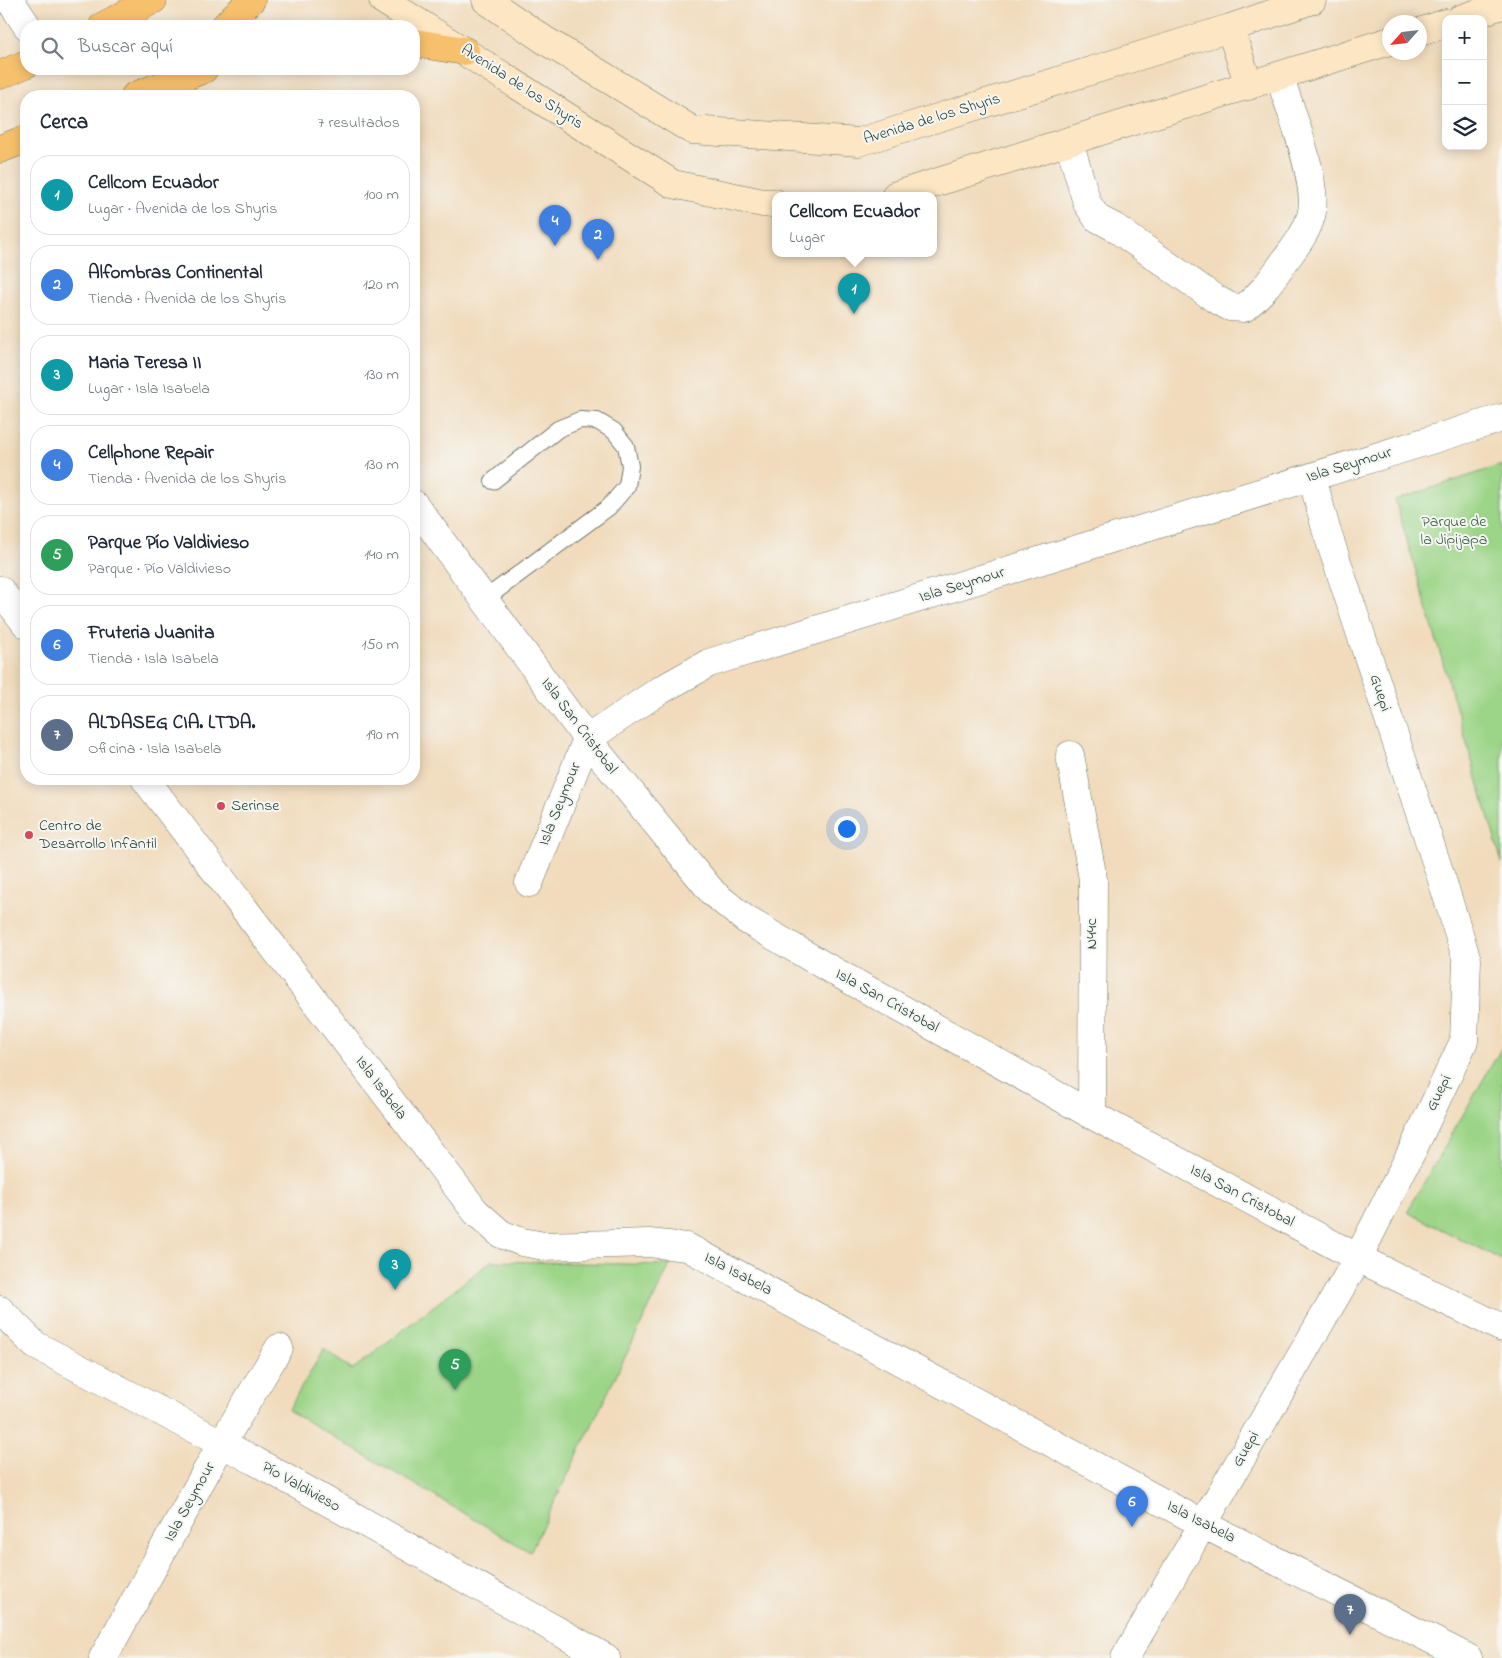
<!DOCTYPE html>
<html lang="es">
<head>
<meta charset="utf-8">
<style>
  :root { --surface:#fff; --page:#f6f6f7; --text:#1f2937; --muted:#747a83; --line:#e0e1e3; --accent:#d1495b }
  body { margin:0; font-family:"Indie Flower",sans-serif; background:var(--page); color:var(--text) }
  .controls { position:absolute; right:15px; top:15px; display:grid; overflow:hidden; border-radius:10px; box-shadow:0 2px 12px #0003 }
  .controls button { width:45px; height:45px; display:grid; place-items:center; padding:0; border:0; border-bottom:1px solid var(--line); background:var(--surface); color:var(--text); font:25px sans-serif }
  .compass { position:absolute; left:1382px; top:15px; width:45px; height:45px; border-radius:50%; background:var(--surface); box-shadow:0 2px 12px #0003; rotate:243deg }
  .you { position:absolute; left:846px; top:828px; width:18px; height:18px; margin:-12px; border:4px solid #fff; border-radius:50%; background:#1a73e8; box-shadow:0 0 0 8px #1a73e833 }
  .badge { display:grid; place-items:center; width:32px; height:32px; border-radius:50%; background:var(--accent); color:#fff; font-size:16px; font-weight:700 }
  .pin { position:absolute; translate:-50% -41px; filter:drop-shadow(0 1px 2px #0008) }
  .pin::after { content:''; position:absolute; top:26px; width:18px; height:15px; background:inherit; clip-path:polygon(0 0,100% 0,50% 100%) }
  .popup { position:absolute; left:772px; top:192px; width:165px; height:65px; box-sizing:border-box; display:grid; place-content:center; border-radius:10px; background:var(--surface); filter:drop-shadow(0 1px 4px #0005); font-size:16px; white-space:nowrap; color:var(--muted) }
  .popup b { font-size:19px; color:var(--text) }
  .popup::after { content:''; position:absolute; left:50%; top:100%; margin-left:-10px; border:10px solid transparent; border-top-color:var(--surface) }
  .list { margin:0; padding:0; list-style:none }
  h2 { display:flex; justify-content:space-between; align-items:center; height:65px; margin:0; padding:0 20px; font-size:21px }
  h2 small { font-size:16px; font-weight:400; color:var(--muted) }
  .list li { display:grid; grid-template-columns:32px 1fr auto; gap:15px; align-items:center; box-sizing:border-box; height:80px; margin:0 10px 10px; padding:0 10px; border:1px solid var(--line); border-radius:20px }
  .list b { display:block; font-size:19px; white-space:nowrap }
  .list p { margin:0; font-size:16px; white-space:nowrap; color:var(--muted) }
  .list em { font-size:16px; font-style:normal; color:var(--muted) }
  .icon { flex:none; width:28px; height:28px; fill:none; stroke:currentColor; stroke-width:2; stroke-linecap:round; stroke-linejoin:round }
  .map { position:relative; flex:none; width:1502px; height:1658px; overflow:hidden }
  .search { position:absolute; background:var(--surface); box-shadow:0 2px 12px #0003; left:20px; top:20px; width:400px; height:55px; display:flex; align-items:center; gap:12px; box-sizing:border-box; padding:0 18px; border-radius:20px; color:var(--muted); font-size:19px }
  .panel { position:absolute; background:var(--surface); box-shadow:0 2px 12px #0003; left:20px; top:90px; width:400px; height:695px; border-radius:20px }
  .map>svg:first-child { display:block }
</style>
</head>
<body>
<div class="map">
<svg width="1502" height="1658" viewBox="0 0 1502 1658">
  <rect width="100%" height="100%" fill="#f6f6f2"/>
  <filter id="ink" filterUnits="userSpaceOnUse"><feTurbulence type="fractalNoise" baseFrequency=".02" numOctaves="2"/><feDisplacementMap in="SourceGraphic" scale="10" xChannelSelector="R" yChannelSelector="G"/><feConvolveMatrix kernelMatrix="1 2 1 2 8 2 1 2 1" color-interpolation-filters="sRGB"/></filter>
  <filter id="wash" filterUnits="userSpaceOnUse"><feTurbulence type="fractalNoise" baseFrequency=".0096" numOctaves="4" result="noise"/><feDisplacementMap in="SourceGraphic" scale="20" xChannelSelector="R" yChannelSelector="G"/><feGaussianBlur stdDeviation="1.12" result="paint"/><feColorMatrix in="noise" values="0 0 0 0 0 0 0 0 0 0 0 0 0 0 0 0 0 1.4 0 .05"/><feComposite in="paint" operator="in"/></filter>
  <g filter="url(#wash)">
    <rect width="100%" height="100%" fill="#f1dbbc"/>
    <!-- green -->
    <path fill="#9dd588" stroke="#5e895e" d="M 1502,465 L 1502,863 L 1395,500 Z
      M 1502,1047 L 1502,1260 L 1407,1212 Z
      M 491,1261 L 670,1265 L 530,1552 L 288,1410 L 324,1349 L 352,1370 Z"/>
  </g>
  <g filter="url(#ink)">
    <g fill="none" stroke-linecap="round" stroke-linejoin="round">
      <!-- service casing -->
      <g stroke="#687464" stroke-width="18">
        <path id="service" d="M 485,599 L 609,507 L 627,486 L 630,466 L 626,446 L 614,431 L 597,421 L 580,420 L 558,429 L 493,481"/>
      </g>
      <!-- minor casing -->
      <g stroke="#687464" stroke-width="29">
        <path id="minor" d="M 10,0 L 27,26
          M 1069,141 L 1087,203 L 1097,218 L 1114,227 L 1214,298 L 1230,307 L 1244,308 C 1262,294 1271,280 1284,262 C 1294,248 1306,234 1311,216 C 1320,186 1290,107 1279,76
          M 414,504 L 587,739 L 713,893 L 745,919 L 823,965 L 1092,1115 L 1358,1258 L 1502,1328
          M 0,590 L 26,624
          M 1070,755 L 1093,879 L 1092,1115
          M 145,779 L 476,1212 L 501,1234 L 522,1242 L 544,1246 L 649,1243 L 687,1247 L 1203,1524 L 1468,1658
          M 529,883 L 587,739 L 659,691 L 709,663 L 1502,418
          M 0,1310 L 35,1345 L 255,1461 L 606,1658
          M 103,1658 L 222,1443 L 279,1348
          M 1125,1658 L 1358,1258 L 1414,1147 L 1464,1041 L 1467,960 L 1442,880 L 1326,529 L 1312,477"/>
      </g>
      <!-- secondary casing -->
      <g stroke="#687464" stroke-width="29">
        <path id="secondary" d="M 383,0 L 673,184 L 763,203 L 775,203
          M 486,0 L 546,41 L 692,130 L 859,142 L 1230,28 L 1312,0
          M 1460,19 L 1502,5
          M 1230,28 L 1249,86
          M 1420,32 L 1446,23
          M 896,195 L 1390,41"/>
      </g>
      <!-- primary casing -->
      <g stroke="#687464" stroke-width="29">
        <path id="primary" d="M 103,26 L 153,0
          M 225,26 L 251,0
          M 414,43 L 465,51
          M 0,75 L 26,64
          M 135,96 L 204,69
          M 0,149 L 26,139"/>
      </g>
      <!-- service -->
      <use href="#service" stroke="#fff" stroke-width="16"/>
      <!-- minor -->
      <use href="#minor" stroke="#fff" stroke-width="28"/>
      <!-- secondary -->
      <use href="#secondary" stroke="#fce6c4" stroke-width="28"/>
      <!-- primary -->
      <use href="#primary" stroke="#f7c06c" stroke-width="28"/>
    </g>
  </g>
  <!-- markers -->
  <g fill="#d1495b" stroke="#f6f6f2" stroke-width="2">
    <circle cx="221" cy="806" r="5"/>
    <circle cx="29" cy="835" r="5"/>
  </g>
  <g text-anchor="middle" dominant-baseline="central" stroke-width="4" stroke-linejoin="round" paint-order="stroke">
    <!-- street labels -->
    <g font-size="16" fill="#1f3d34" stroke="#f6f6f2">
      <text transform="translate(522 87) rotate(33)">Avenida de los Shyris</text>
      <text transform="translate(932 119) rotate(-17)">Avenida de los Shyris</text>
      <text transform="translate(1349 465) rotate(-17)">Isla Seymour</text>
      <text transform="translate(962 585) rotate(-17)">Isla Seymour</text>
      <text transform="translate(1380 693) rotate(72)">Guepi</text>
      <text transform="translate(579 726) rotate(53)">Isla San Cristobal</text>
      <text transform="translate(560 804) rotate(-68)">Isla Seymour</text>
      <text transform="translate(1092 934) rotate(-90)">N44c</text>
      <text transform="translate(887 1001) rotate(29)">Isla San Cristobal</text>
      <text transform="translate(381 1088) rotate(53)">Isla Isabela</text>
      <text transform="translate(1439 1093) rotate(-64)">Guepi</text>
      <text transform="translate(1242 1196) rotate(28)">Isla San Cristobal</text>
      <text transform="translate(738 1274) rotate(28)">Isla Isabela</text>
      <text transform="translate(1246 1449) rotate(-60)">Guepi</text>
      <text transform="translate(301 1487) rotate(29)">Pío Valdivieso</text>
      <text transform="translate(190 1502) rotate(-61)">Isla Seymour</text>
      <text transform="translate(1201 1522) rotate(27)">Isla Isabela</text>
    </g>
    <!-- park labels -->
    <g font-size="16" fill="#385b45" stroke="#f6f6f2">
      <text x="1454" y="522">Parque de<tspan x="1454" dy="18">la Jipijapa</tspan></text>
    </g>
    <!-- poi labels -->
    <g font-size="16" fill="#1f3d34" stroke="#f6f6f2" text-anchor="start">
      <text x="231" y="806">Serinse</text>
      <text x="39" y="826">Centro de<tspan x="39" dy="18">Desarrollo Infantil</tspan></text>
    </g>
  </g>
</svg>
<div class="controls">
<button>+</button>
<button>−</button>
<button><svg class="icon" aria-label="layers" viewBox="0 0 24 24"><path d="M12 4l9 5-9 5-9-5zM3 14l9 5 9-5"/></svg></button>
</div>
<svg class="compass" viewBox="-18 -18 36 36"><path d="M0-13l5 13h-10z" fill="#e53935"/><path d="M0 13l5-13h-10z" fill="#747a83"/></svg>
<div class="you"></div>
<div class="pin badge" style="left:854px;top:314px;background:#0f9aa8">1</div>
<div class="popup"><b>Cellcom Ecuador</b>Lugar</div>
<div class="pin badge" style="left:598px;top:260px;background:#3f7fe0">2</div>
<div class="pin badge" style="left:395px;top:1290px;background:#0f9aa8">3</div>
<div class="pin badge" style="left:555px;top:246px;background:#3f7fe0">4</div>
<div class="pin badge" style="left:455px;top:1390px;background:#2e9e5b">5</div>
<div class="pin badge" style="left:1132px;top:1527px;background:#3f7fe0">6</div>
<div class="pin badge" style="left:1350px;top:1635px;background:#5c6f8a">7</div>
<div class="search"><svg class="icon" aria-label="search" viewBox="0 0 24 24"><circle cx="10" cy="10" r="6"/><path d="M15 15l6 6"/></svg>Buscar aquí</div>
<section class="panel">
<h2>Cerca<small>7 resultados</small></h2>
<ul class="list">
<li><span class="badge" style="background:#0f9aa8">1</span><div><b>Cellcom Ecuador</b><p>Lugar · Avenida de los Shyris</p></div><em>100 m</em></li>
<li><span class="badge" style="background:#3f7fe0">2</span><div><b>Alfombras Continental</b><p>Tienda · Avenida de los Shyris</p></div><em>120 m</em></li>
<li><span class="badge" style="background:#0f9aa8">3</span><div><b>Maria Teresa II</b><p>Lugar · Isla Isabela</p></div><em>130 m</em></li>
<li><span class="badge" style="background:#3f7fe0">4</span><div><b>Cellphone Repair</b><p>Tienda · Avenida de los Shyris</p></div><em>130 m</em></li>
<li><span class="badge" style="background:#2e9e5b">5</span><div><b>Parque Pío Valdivieso</b><p>Parque · Pío Valdivieso</p></div><em>140 m</em></li>
<li><span class="badge" style="background:#3f7fe0">6</span><div><b>Fruteria Juanita</b><p>Tienda · Isla Isabela</p></div><em>150 m</em></li>
<li><span class="badge" style="background:#5c6f8a">7</span><div><b>ALDASEG CIA. LTDA.</b><p>Oficina · Isla Isabela</p></div><em>190 m</em></li>
</ul>
</section>
</div>
</body>
</html>
